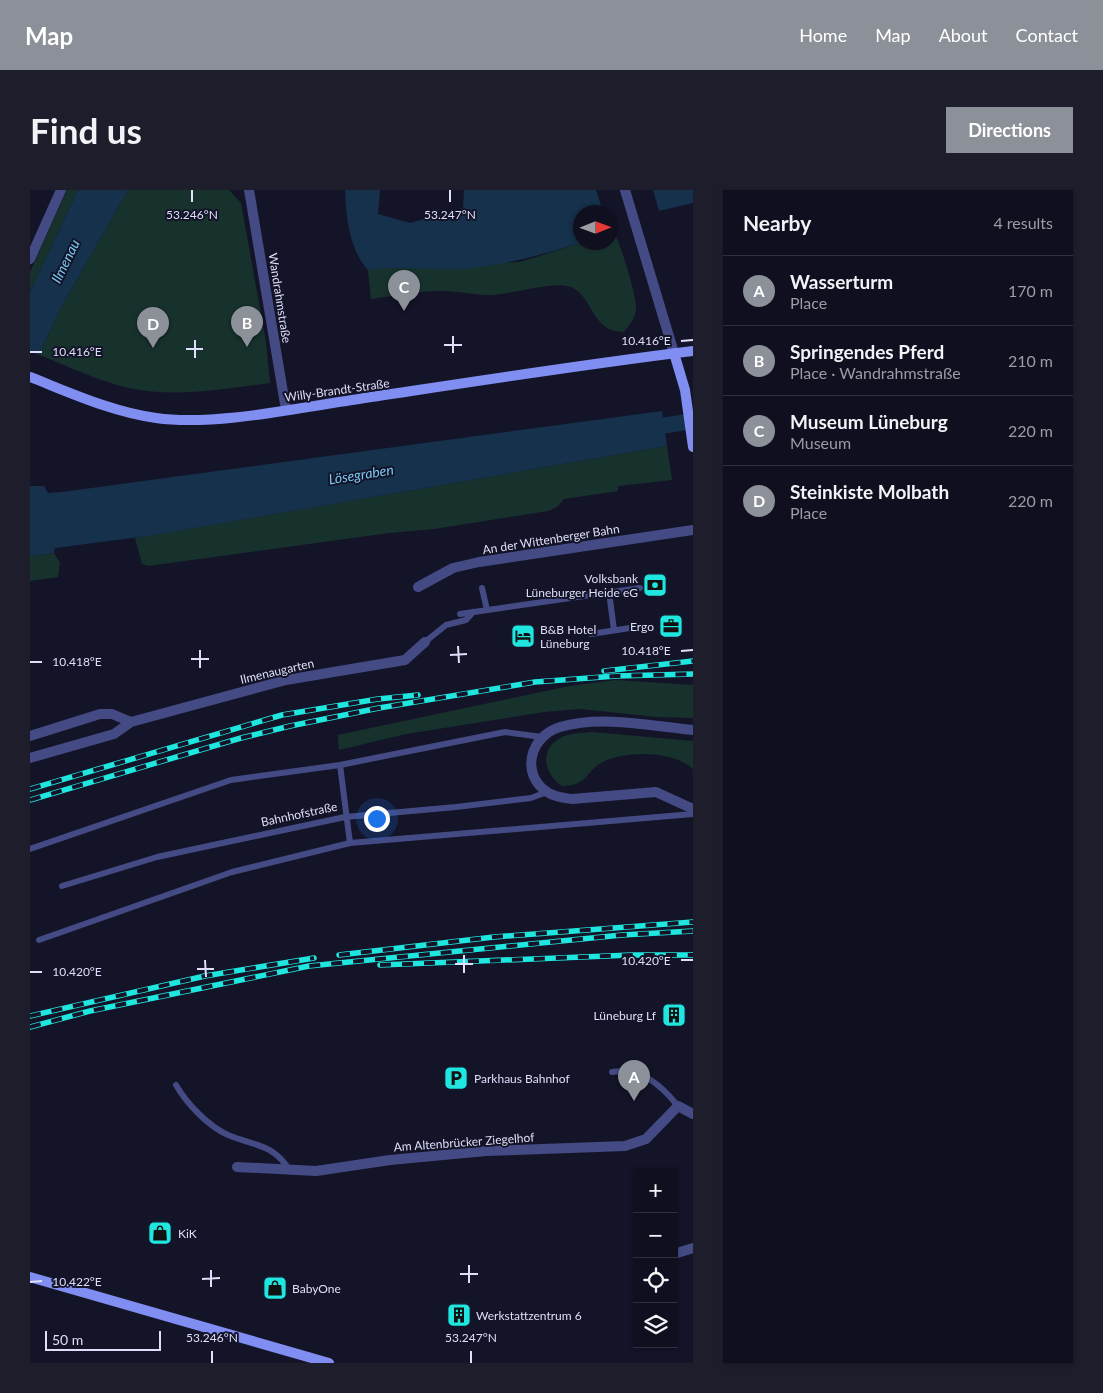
<!DOCTYPE html>
<html lang="en">
<head>
<meta charset="utf-8">
<style>
  :root { --surface:#0f0f1f; --page:#1d1d2c; --text:#f1f3f6; --muted:#9b9ca4; --line:#2f2f3d; --accent:#8c9099 }
  body { margin:0; font-family:Lato,sans-serif; background:var(--page); color:var(--text) }
  .controls { position:absolute; right:15px; bottom:15px; display:grid; overflow:hidden; border-radius:0px; box-shadow:0 1px 4px #0004 }
  .controls button { width:45px; height:45px; display:grid; place-items:center; padding:0; border:0; border-bottom:1px solid var(--line); background:var(--surface); color:var(--text); font:25px sans-serif }
  .compass { position:absolute; left:543px; top:15px; width:45px; height:45px; border-radius:50%; background:var(--surface); box-shadow:0 1px 4px #0004; rotate:89deg }
  .scale { position:absolute; left:15px; bottom:12px; width:116px; box-sizing:border-box; padding-left:5px; border:2px solid #dfdffc; border-top:0; font-size:14px; line-height:18px; white-space:nowrap; color:#dfdffc; -webkit-text-stroke:4px #141429; paint-order:stroke }
  .you { position:absolute; left:346px; top:628px; width:18px; height:18px; margin:-12px; border:4px solid #fff; border-radius:50%; background:#1a73e8; box-shadow:0 0 0 8px #1a73e833 }
  .badge { display:grid; place-items:center; width:32px; height:32px; border-radius:50%; background:var(--accent); color:#fff; font-size:16px; font-weight:700 }
  .pin { position:absolute; translate:-50% -41px; filter:drop-shadow(0 1px 2px #0008) }
  .pin::after { content:''; position:absolute; top:26px; width:18px; height:15px; background:inherit; clip-path:polygon(0 0,100% 0,50% 100%) }
  .list { margin:0; padding:0; list-style:none }
  h2 { display:flex; justify-content:space-between; align-items:center; height:65px; margin:0; padding:0 20px; font-size:21px }
  h2 small { font-size:16px; font-weight:400; color:var(--muted) }
  .list li { display:grid; grid-template-columns:32px 1fr auto; gap:15px; align-items:center; box-sizing:border-box; height:70px; padding:0 20px; border-top:1px solid var(--line) }
  .list b { display:block; font-size:19px; white-space:nowrap }
  .list p { margin:0; font-size:16px; white-space:nowrap; color:var(--muted) }
  .list em { font-size:16px; font-style:normal; color:var(--muted) }
  .icon { flex:none; width:28px; height:28px; fill:none; stroke:currentColor; stroke-width:2; stroke-linecap:round; stroke-linejoin:round }
  .map { position:relative; flex:none; width:663px; height:1173px; overflow:hidden; border-radius:0px }
  header { display:flex; align-items:center; gap:30px; box-sizing:border-box; height:70px; padding:0 25px; background:var(--accent); color:#fff }
  header strong { font-size:24px }
  nav { display:flex; gap:28px; margin-inline-start:auto; font-size:18px }
  .intro { display:flex; align-items:center; justify-content:space-between; box-sizing:border-box; height:120px; padding:0 30px }
  h1 { margin:0; font-size:35px }
  .button { padding:12px 22px; border-radius:0px; background:var(--accent); color:#fff; font-size:18px; font-weight:700 }
  main { display:flex; gap:30px; padding:0 30px }
  aside { flex:1; background:var(--surface); border-radius:0px; box-shadow:0 1px 4px #0004 }
  .map>svg:first-child { display:block }
</style>
</head>
<body>
<header>
<strong>Map</strong>
<nav><a>Home</a><a>Map</a><a>About</a><a>Contact</a></nav>
</header>
<div class="intro"><h1>Find us</h1><a class="button">Directions</a></div>
<main>
<div class="map">
<svg width="663" height="1173" viewBox="0 0 663 1173">
  <rect width="100%" height="100%" fill="#141429"/>
  <!-- green -->
  <path fill="#17322d" d="M 37,0 L 48,0 L 0,102 L 0,82 Z
    M 98,0 L 199,0 L 211,13 L 236,152 L 240,193 C 193,199 146,208 99,198 C 68,191 38,176 9,165 L 29,121 Z
    M 581,36 C 588,45 607,106 606,118 C 606,128 600,134 594,142 C 561,142 564,107 541,97 C 525,90 479,105 459,105 C 441,105 423,100 405,101 C 384,102 362,106 341,109 L 338,80 L 363,76 L 490,72 L 551,53 L 580,52 Z
    M 637,256 L 642,290 L 588,296 L 588,301 L 534,309 L 527,317 L 518,321 L 404,339 L 359,343 L 118,376 L 112,374 L 105,348 Z
    M 24,363 L 30,373 L 28,387 L 0,391 L 0,366 Z
    M 586,490 L 663,495 L 663,528 L 628,527 L 550,519 L 514,522 L 376,544 L 309,560 L 308,545 L 539,496 Z
    M 562,542 L 663,551 L 663,579 C 644,561 596,560 573,572 C 555,581 558,596 532,596 C 510,581 510,553 538,545 C 545,543 554,543 562,542 Z"/>
  <!-- water -->
  <path fill="#15314b" d="M 48,0 L 98,0 L 29,121 L 9,165 L 0,161 L 0,102 Z
    M 315,0 L 350,0 L 348,24 L 380,33 L 433,18 L 434,0 L 566,0 L 573,22 L 550,22 L 551,53 C 510,65 470,77 427,79 C 397,80 368,76 338,80 C 319,59 316,27 315,0 Z
    M 623,0 L 663,0 L 663,13 L 629,21 Z
    M 632,221 L 637,256 L 118,346 L 25,358 L 24,363 L 0,366 L 0,296 L 14,296 L 18,303 L 32,302 Z"/>
  <g fill="none" stroke-linecap="round" stroke-linejoin="round">
    <!-- canal -->
    <path stroke="#15314b" stroke-width="16" d="M 613,239 L 663,231"/>
    <!-- lane -->
    <path stroke="#444a83" stroke-width="6" d="M 452,398 L 457,420
      M 579,402 L 584,440
      M 430,424 L 610,398
      M 561,444 L 613,436
      M 395,452 L 416,435 L 436,430 L 443,422
      M 310,575 L 320,653
      M 0,659 L 201,590 L 310,575 L 475,542 L 512,547
      M 32,696 L 127,667 L 315,627 L 426,617 L 501,608 L 517,602
      M 9,750 L 202,682 L 320,653 L 663,624
      M 582,882 C 611,877 631,895 648,916
      M 146,895 C 157,914 178,936 198,945 C 224,956 243,953 260,981"/>
    <!-- street -->
    <path stroke="#444a83" stroke-width="10" d="M 219,0 L 256,220
      M 595,0 L 644,163
      M 0,69 L 31,0
      M 388,397 L 423,378 L 449,372 L 663,340
      M 663,540 C 621,536 572,525 530,537 C 500,546 490,584 517,602 C 524,607 534,608 542,609 L 626,602 L 663,619
      M 0,546 L 70,524 L 82,524 L 101,532
      M 0,568 L 84,544 L 101,532 L 256,490 L 375,470 L 395,452
      M 207,977 L 286,981 L 360,970 L 456,961 L 595,956 L 616,949 L 648,916 L 663,924
      M 644,1064 L 663,1058"/>
    <!-- secondary -->
    <path stroke="#808df1" stroke-width="10" d="M 644,163 L 655,200 L 663,257
      M 0,187 C 41,203 82,222 126,228 C 183,236 263,219 322,210 C 435,193 549,175 663,161
      M 0,1087 L 299,1173"/>
    <!-- rail casing -->
    <g stroke="#1fe7df" stroke-width="5.5">
      <path id="rail" d="M 574,481 L 663,471
        M 0,599 L 252,525 L 348,509 L 388,505
        M 0,610 L 211,548 L 260,536 L 349,518 L 505,492 L 586,486 L 663,484
        M 309,765 L 464,747 L 663,732
        M 350,775 L 602,765 L 663,765
        M 0,826 L 175,786 L 284,768
        M 0,837 L 60,821 L 279,776 L 592,745 L 663,741"/>
    </g>
    <!-- rail -->
    <use href="#rail" stroke="#141429" stroke-width="4" stroke-dasharray="11" stroke-linecap="butt"/>
  </g>
  <!-- ticks -->
  <path fill="none" stroke="#dfdffc" stroke-width="2" d="M 162,0 L 162,12M 420,0 L 420,12M 423,146 L 423,163M 165,150 L 165,168M 651,151 L 663,150M 414,155 L 432,155M 156,159 L 173,159M 0,162 L 12,162M 428,456 L 429,473M 170,460 L 170,478M 651,461 L 663,460M 420,465 L 437,464M 161,469 L 179,469M 0,472 L 12,472M 434,765 L 434,783M 175,770 L 176,787M 651,770 L 663,770M 425,774 L 443,774M 167,779 L 184,779M 0,782 L 12,782M 439,1075 L 439,1093M 181,1080 L 181,1097M 430,1084 L 448,1084M 172,1089 L 190,1088M 0,1092 L 12,1091M 182,1161 L 182,1173M 441,1161 L 441,1173"/>
  <!-- icons -->
  <defs>
    <g id="bank-square" transform="scale(1.25)"><rect x="-9" y="-9" width="18" height="18" rx="4" fill="#1fe7df" stroke="#141429"/><path d="M-6-4H6V4H-6ZM0-2.3a2.3 2.3 0 1 0 0 4.6a2.3 2.3 0 1 0 0-4.6Z" fill="#111"/></g>
    <g id="office-square" transform="scale(1.25)"><rect x="-9" y="-9" width="18" height="18" rx="4" fill="#1fe7df" stroke="#141429"/><path d="M-6-3h4V-5.5h4V-3h4V5H-6ZM-1-4.5V-3h2v-1.5ZM-6 0V1H6V0Z" fill="#111"/></g>
    <g id="hotel-square" transform="scale(1.25)"><rect x="-9" y="-9" width="18" height="18" rx="4" fill="#1fe7df" stroke="#141429"/><path d="M-6-4.5h1.5V1H6V5H4.5V3h-9V5H-6ZM-4 0a1.8 1.8 0 1 1 3.6 0ZM.5 0V-2.5h3Q6-2.5 6 0Z" fill="#111"/></g>
    <g id="building-square" transform="scale(1.25)"><rect x="-9" y="-9" width="18" height="18" rx="4" fill="#1fe7df" stroke="#141429"/><path d="M-4-6H4V6H1V3H-1V6H-4ZM-2.5-4.3h1.7v1.8h-1.7ZM.8-4.3h1.7v1.8H.8ZM-2.5-1h1.7V.8h-1.7ZM.8-1h1.7V.8H.8Z" fill="#111"/></g>
    <g id="parking-square" transform="scale(1.25)"><rect x="-9" y="-9" width="18" height="18" rx="4" fill="#1fe7df" stroke="#141429"/><path d="M-3.5-5.5H1a3.5 3.5 0 0 1 0 7H-1V5.5H-3.5ZM-1-3.4V-.6H.8a1.4 1.4 0 0 0 0-2.8Z" fill="#111"/></g>
    <g id="shop-square" transform="scale(1.25)"><rect x="-9" y="-9" width="18" height="18" rx="4" fill="#1fe7df" stroke="#141429"/><path d="M-5-2.5h2.3a2.7 3.5 0 0 1 5.4 0H5L5.5 6h-11ZM-1.5-2.5h3a1.5 2.3 0 0 0-3 0Z" fill="#111"/></g>
  </defs>
  <g fill-rule="evenodd">
    <use href="#bank-square" x="625" y="395"/>
    <use href="#office-square" x="641" y="436"/>
    <use href="#hotel-square" x="493" y="446"/>
    <use href="#building-square" x="644" y="825"/>
    <use href="#parking-square" x="426" y="888"/>
    <use href="#shop-square" x="130" y="1043"/>
    <use href="#shop-square" x="245" y="1098"/>
    <use href="#building-square" x="429" y="1125"/>
  </g>
  <g text-anchor="middle" dominant-baseline="central" stroke-width="4" stroke-linejoin="round" paint-order="stroke">
    <!-- street labels -->
    <g font-size="12" fill="#dfdffc" stroke="#141429">
      <text transform="translate(250 108) rotate(81)">Wandrahmstraße</text>
      <text transform="translate(307 200) rotate(-8)">Willy-Brandt-Straße</text>
      <text transform="translate(521 349) rotate(-9)">An der Wittenberger Bahn</text>
      <text transform="translate(247 481) rotate(-13)">Ilmenaugarten</text>
      <text transform="translate(269 624) rotate(-12)">Bahnhofstraße</text>
      <text transform="translate(434 952) rotate(-4)">Am Altenbrücker Ziegelhof</text>
    </g>
    <!-- poi labels -->
    <g font-size="12" fill="#dfdffc" stroke="#141429" text-anchor="start">
      <text x="608" y="388" text-anchor="end">Volksbank<tspan x="608" dy="14">Lüneburger Heide eG</tspan></text>
      <text x="624" y="436" text-anchor="end">Ergo</text>
      <text x="510" y="439">B&amp;B Hotel<tspan x="510" dy="14">Lüneburg</tspan></text>
      <text x="626" y="825" text-anchor="end">Lüneburg Lf</text>
      <text x="444" y="888">Parkhaus Bahnhof</text>
      <text x="148" y="1043">KiK</text>
      <text x="262" y="1098">BabyOne</text>
      <text x="446" y="1125">Werkstattzentrum 6</text>
    </g>
    <!-- water labels -->
    <g font-size="14" font-style="italic" fill="#78c9f1" stroke="#141429">
      <text transform="translate(35 71) rotate(-64)">Ilmenau</text>
      <text transform="translate(331 284) rotate(-9)">Lösegraben</text>
    </g>
  </g>
  <g font-size="12" text-anchor="middle" fill="#dfdffc" stroke="#141429" stroke-width="4" stroke-linejoin="round" paint-order="stroke">
    <text x="162" y="29">53.246°N</text>
    <text x="420" y="29">53.247°N</text>
    <text x="616" y="155">10.416°E</text>
    <text x="47" y="166">10.416°E</text>
    <text x="616" y="465">10.418°E</text>
    <text x="47" y="476">10.418°E</text>
    <text x="616" y="775">10.420°E</text>
    <text x="47" y="786">10.420°E</text>
    <text x="47" y="1096">10.422°E</text>
    <text x="182" y="1152">53.246°N</text>
    <text x="441" y="1152">53.247°N</text>
  </g>
</svg>
<div class="controls">
<button>+</button>
<button>−</button>
<button><svg class="icon" aria-label="locate" viewBox="0 0 24 24"><circle cx="12" cy="12" r="6"/><path d="M12 2v4M12 18v4M2 12h4M18 12h4"/></svg></button>
<button><svg class="icon" aria-label="layers" viewBox="0 0 24 24"><path d="M12 4l9 5-9 5-9-5zM3 14l9 5 9-5"/></svg></button>
</div>
<svg class="compass" viewBox="-18 -18 36 36"><path d="M0-13l5 13h-10z" fill="#e53935"/><path d="M0 13l5-13h-10z" fill="#9b9ca4"/></svg>
<div class="scale">50 m</div>
<div class="you"></div>
<div class="pin badge" style="left:604px;top:911px">A</div>
<div class="pin badge" style="left:217px;top:157px">B</div>
<div class="pin badge" style="left:374px;top:121px">C</div>
<div class="pin badge" style="left:123px;top:158px">D</div>
</div>
<aside>
<h2>Nearby<small>4 results</small></h2>
<ul class="list">
<li><span class="badge">A</span><div><b>Wasserturm</b><p>Place</p></div><em>170 m</em></li>
<li><span class="badge">B</span><div><b>Springendes Pferd</b><p>Place · Wandrahmstraße</p></div><em>210 m</em></li>
<li><span class="badge">C</span><div><b>Museum Lüneburg</b><p>Museum</p></div><em>220 m</em></li>
<li><span class="badge">D</span><div><b>Steinkiste Molbath</b><p>Place</p></div><em>220 m</em></li>
</ul>
</aside>
</main>
</body>
</html>
